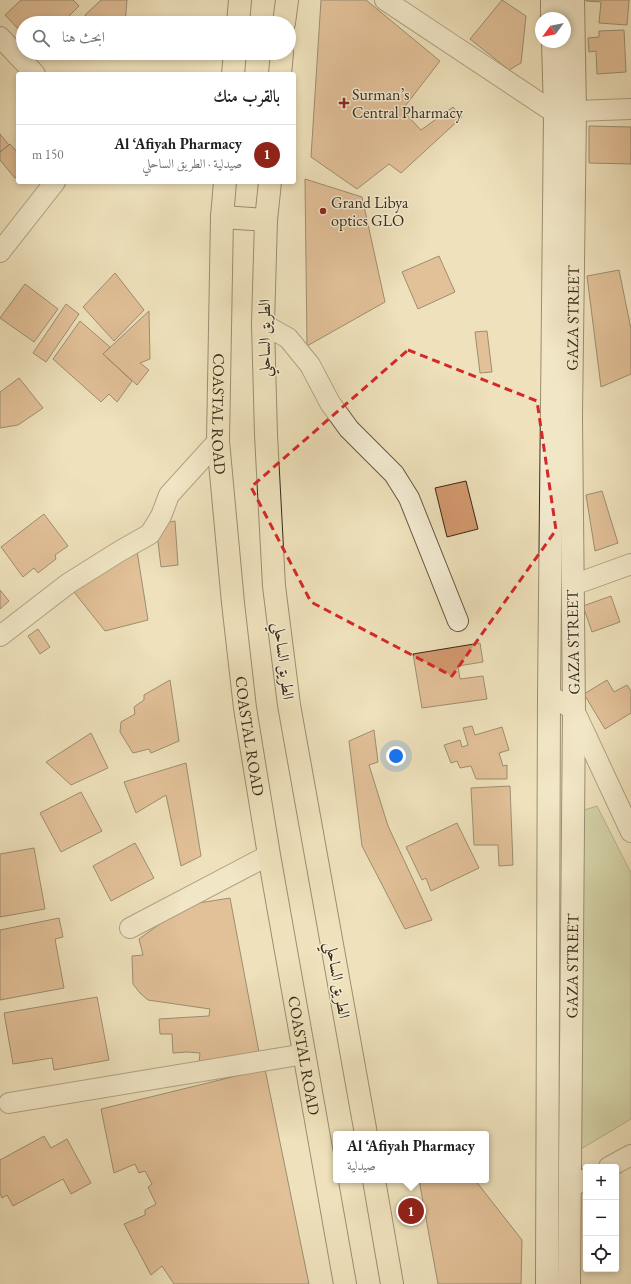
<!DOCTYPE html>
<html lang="ar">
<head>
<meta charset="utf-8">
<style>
  :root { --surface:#fff; --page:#f6f6f6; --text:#202124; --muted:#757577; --line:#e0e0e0; --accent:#8f2418 }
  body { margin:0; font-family:"EB Garamond",Amiri,serif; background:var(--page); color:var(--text); direction:rtl }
  .controls { position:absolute; right:12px; bottom:12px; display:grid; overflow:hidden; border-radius:4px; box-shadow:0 2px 6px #0003 }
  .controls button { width:36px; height:36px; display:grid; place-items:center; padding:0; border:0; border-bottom:1px solid var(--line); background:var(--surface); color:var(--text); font:20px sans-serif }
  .compass { position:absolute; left:535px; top:12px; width:36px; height:36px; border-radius:50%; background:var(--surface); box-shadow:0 2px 6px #0003; rotate:237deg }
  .you { position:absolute; left:396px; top:756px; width:14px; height:14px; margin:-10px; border:3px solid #fff; border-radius:50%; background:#1a73e8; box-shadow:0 0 0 6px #1a73e833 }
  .badge { display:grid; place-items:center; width:26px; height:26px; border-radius:50%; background:var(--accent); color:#fff; font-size:13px; font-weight:700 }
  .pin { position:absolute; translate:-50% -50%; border:2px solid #fff; box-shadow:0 1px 4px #0006 }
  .popup { position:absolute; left:333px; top:1131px; width:156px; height:52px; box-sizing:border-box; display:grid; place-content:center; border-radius:4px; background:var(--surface); filter:drop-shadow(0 1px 3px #0005); font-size:13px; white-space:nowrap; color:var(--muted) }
  .popup b { font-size:15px; color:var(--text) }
  .popup::after { content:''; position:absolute; left:50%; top:100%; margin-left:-8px; border:8px solid transparent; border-top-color:var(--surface) }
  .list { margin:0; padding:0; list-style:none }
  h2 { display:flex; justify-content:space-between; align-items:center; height:52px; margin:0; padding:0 16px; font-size:17px }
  h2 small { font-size:13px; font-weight:400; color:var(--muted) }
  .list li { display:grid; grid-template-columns:26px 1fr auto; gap:12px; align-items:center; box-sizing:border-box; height:60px; padding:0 16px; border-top:1px solid var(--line) }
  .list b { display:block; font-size:15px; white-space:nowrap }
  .list p { margin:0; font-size:13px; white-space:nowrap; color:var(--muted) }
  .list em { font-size:13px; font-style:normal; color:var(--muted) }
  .icon { flex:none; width:22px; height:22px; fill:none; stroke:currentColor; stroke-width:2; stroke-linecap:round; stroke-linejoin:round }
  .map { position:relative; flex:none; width:631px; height:1284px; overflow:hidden; direction:ltr }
  .search { position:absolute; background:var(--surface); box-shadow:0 2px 6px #0003; left:16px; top:16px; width:280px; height:44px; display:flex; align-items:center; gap:10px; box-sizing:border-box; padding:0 14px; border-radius:22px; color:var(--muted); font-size:15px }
  .panel { position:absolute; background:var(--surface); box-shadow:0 2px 6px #0003; left:16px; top:72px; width:280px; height:112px; border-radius:4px; direction:rtl }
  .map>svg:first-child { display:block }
</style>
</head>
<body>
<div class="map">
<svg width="631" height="1284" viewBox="0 0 631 1284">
  <rect width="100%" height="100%" fill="#eee1bb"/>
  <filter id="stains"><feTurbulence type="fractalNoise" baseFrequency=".005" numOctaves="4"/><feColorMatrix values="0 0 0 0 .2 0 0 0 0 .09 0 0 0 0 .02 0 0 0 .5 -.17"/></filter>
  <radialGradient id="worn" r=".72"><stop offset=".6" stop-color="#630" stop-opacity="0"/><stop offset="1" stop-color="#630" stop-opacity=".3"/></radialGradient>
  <!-- green -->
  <path fill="#b6c392" stroke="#767656" d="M 597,806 L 631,873 L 631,1119 L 576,1152 L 578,812 Z"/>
  <!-- building -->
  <path fill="#d2986e" stroke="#362919" d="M 21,0 L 73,0 L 79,6 L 62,23 L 23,23 L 23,34 L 5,15 Z
    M 101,0 L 127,0 L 125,23 L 92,23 L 85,15 Z
    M 321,0 L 366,0 L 440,61 L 402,110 L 421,130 L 453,107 L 462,117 L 401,173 L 389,164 L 357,189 L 311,157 Z
    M 502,0 L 526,16 L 521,63 L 509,70 L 470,39 Z
    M 586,0 L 629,0 L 627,25 L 599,23 L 601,2 L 586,1 Z
    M 624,30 L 626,72 L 597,74 L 596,51 L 589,52 L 588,38 L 599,37 L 599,31 Z
    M 589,126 L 631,127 L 631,164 L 589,163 Z
    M 0,134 L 9,145 L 0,152 Z
    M 10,144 L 18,153 L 18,176 L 15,178 L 0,160 L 0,152 Z
    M 305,179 L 362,197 L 385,302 L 307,346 Z
    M 439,256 L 455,292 L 418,309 L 402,272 Z
    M 619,270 L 631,329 L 631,374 L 601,387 L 587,276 Z
    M 115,273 L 144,310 L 114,341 L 83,307 Z
    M 25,284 L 58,309 L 34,342 L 0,318 Z
    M 66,304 L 79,314 L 46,362 L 33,353 Z
    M 149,311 L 150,359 L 140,363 L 149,370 L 137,385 L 103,354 Z
    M 80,321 L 110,347 L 103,354 L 132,381 L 117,402 L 109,394 L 101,402 L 53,359 Z
    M 487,331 L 492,372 L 480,373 L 475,332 Z
    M 19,378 L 43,408 L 18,425 L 0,428 L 0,392 Z
    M 466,481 L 478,529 L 447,537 L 435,488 Z
    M 602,491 L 618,543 L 595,551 L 586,495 Z
    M 44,514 L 68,546 L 55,555 L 56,559 L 38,573 L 34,568 L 23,577 L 1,547 Z
    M 175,521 L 178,565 L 161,567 L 156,525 Z
    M 137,551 L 148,620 L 105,631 L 74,592 L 133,552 Z
    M 0,590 L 9,601 L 0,609 Z
    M 611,596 L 620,622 L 592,632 L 583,606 Z
    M 38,629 L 50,647 L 40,654 L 28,636 Z
    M 480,643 L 483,662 L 458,666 L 460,679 L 483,676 L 487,699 L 422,708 L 413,654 Z
    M 170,680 L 179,741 L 151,753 L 149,749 L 133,753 L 120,732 L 121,722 L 135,714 L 134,707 L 144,700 L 144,695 Z
    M 607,680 L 614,692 L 627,685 L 631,691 L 631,713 L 605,729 L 584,694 Z
    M 472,726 L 475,735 L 502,727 L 509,750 L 499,753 L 503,766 L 507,765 L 507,779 L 476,779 L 471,766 L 460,768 L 457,761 L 451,763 L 444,745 L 460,740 L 462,747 L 468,745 L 463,728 Z
    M 374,730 L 378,762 L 369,765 L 388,826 L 432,920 L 405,929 L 362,846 L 349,741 Z
    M 91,733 L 108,768 L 71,785 L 46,762 Z
    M 186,763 L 201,856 L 181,866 L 166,795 L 136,813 L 124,782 Z
    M 510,786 L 513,865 L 499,866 L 498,845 L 474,845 L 471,788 Z
    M 81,792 L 102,831 L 61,852 L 40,813 Z
    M 457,823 L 479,868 L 431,891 L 426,878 L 422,880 L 406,847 Z
    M 135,843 L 154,878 L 111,901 L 93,866 Z
    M 34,848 L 45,909 L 0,917 L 0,854 Z
    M 230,898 L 259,1052 L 199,1063 L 200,1053 L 187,1052 L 173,1053 L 172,1034 L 160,1034 L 159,1019 L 209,1016 L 210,1009 L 148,1000 L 140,993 L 133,984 L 132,956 L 143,955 L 139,939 L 186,905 Z
    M 59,918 L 63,937 L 55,939 L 64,988 L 0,1000 L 0,930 Z
    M 97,997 L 109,1060 L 54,1070 L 52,1058 L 13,1064 L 4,1013 Z
    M 265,1069 L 309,1284 L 174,1284 L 162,1266 L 151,1275 L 124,1224 L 145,1215 L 145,1210 L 156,1204 L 148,1187 L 152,1184 L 145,1171 L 139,1173 L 135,1164 L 114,1173 L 101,1109 Z
    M 44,1136 L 51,1148 L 67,1139 L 91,1183 L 71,1194 L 63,1179 L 13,1206 L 7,1195 L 2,1198 L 0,1194 L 0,1160 Z
    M 419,1180 L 475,1180 L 522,1240 L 521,1284 L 438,1284 Z"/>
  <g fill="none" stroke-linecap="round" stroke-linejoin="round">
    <!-- street casing -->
    <g stroke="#645742" stroke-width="22">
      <path id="street" d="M 385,0 L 555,113 L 575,111 L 631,109
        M 0,37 L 35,74
        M 0,252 L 55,182
        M 263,324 L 288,338 L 310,365 L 330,403 L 349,429 L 394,474 L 409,498 L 458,621
        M 573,585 L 631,564
        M 0,636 L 69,583 L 120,551 L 150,534 L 161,516 L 169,495 L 218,441
        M 549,695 L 574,710 L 631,832
        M 130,928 L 269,855
        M 9,1103 L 305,1054
        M 609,1167 L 631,1155
        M 569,1188 L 586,1179"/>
    </g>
    <!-- secondary casing -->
    <g stroke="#362919" stroke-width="24">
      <g id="secondary">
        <path d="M 552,0 L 552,18"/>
        <path d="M 547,1284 L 549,695 L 555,113 L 553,42"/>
        <path id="s1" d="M 569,1284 L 574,710 L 571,416 L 575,111 L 573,0"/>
      </g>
    </g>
    <!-- highway casing -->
    <g stroke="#362919" stroke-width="24">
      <g id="highway">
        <path d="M 238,23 L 240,0"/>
        <path d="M 284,23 L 287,0"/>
        <path d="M 233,74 L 235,53"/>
        <path d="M 280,74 L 282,53"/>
        <path id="s2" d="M 225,182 L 222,217 L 218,441 L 233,603 L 245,708 L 269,855 L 345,1284"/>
        <path d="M 270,182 L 266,220 L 263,324 L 266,435 L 274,586 L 289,705 L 366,1134"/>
        <path d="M 222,217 L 266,220"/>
        <path d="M 374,1180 L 392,1284"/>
      </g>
    </g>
    <!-- street -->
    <use href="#street" stroke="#f4ecd3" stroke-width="20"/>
    <!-- secondary -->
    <use href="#secondary" stroke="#f4ecd3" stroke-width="22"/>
    <!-- highway -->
    <use href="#highway" stroke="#eee1bb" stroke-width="22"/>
  </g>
  <!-- marked area -->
  <path d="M0 0H631V1284H0ZM 408,350 L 537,401 L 556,530 L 452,676 L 311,602 L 251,487 Z" fill="#eee1bb" fill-opacity=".55" fill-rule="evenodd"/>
  <path fill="none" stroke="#d62828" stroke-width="3" stroke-dasharray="8 5" stroke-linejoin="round" d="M 408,350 L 537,401 L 556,530 L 452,676 L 311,602 L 251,487 Z"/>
  <!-- markers -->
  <g fill="#8f2418" stroke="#f4ecd3" stroke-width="1.5">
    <path d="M342 97h4v4h4v4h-4v4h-4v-4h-4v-4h4z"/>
    <circle cx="323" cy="211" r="4"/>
  </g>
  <g text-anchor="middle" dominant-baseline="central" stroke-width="3" stroke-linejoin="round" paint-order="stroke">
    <!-- poi labels -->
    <g font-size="16" fill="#362919" stroke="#f4ecd3" text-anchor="start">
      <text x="352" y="94">Surman’s<tspan x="352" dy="18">Central Pharmacy</tspan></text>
      <text x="331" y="202">Grand Libya<tspan x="331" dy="18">optics GLO</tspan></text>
    </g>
    <!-- street labels -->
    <g font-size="16" fill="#362919" stroke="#f4ecd3">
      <text stroke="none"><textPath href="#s1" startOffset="966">GAZA STREET</textPath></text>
      <text transform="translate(264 338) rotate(-90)">الطريق الساحلي</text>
      <text stroke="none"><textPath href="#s2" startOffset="232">COASTAL ROAD</textPath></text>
      <text transform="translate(573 642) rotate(-91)">GAZA STREET</text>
      <text transform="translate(284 661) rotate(83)">الطريق الساحلي</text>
      <text stroke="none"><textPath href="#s2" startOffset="556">COASTAL ROAD</textPath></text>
      <text stroke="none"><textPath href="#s1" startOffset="318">GAZA STREET</textPath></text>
      <text transform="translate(338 980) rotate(80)">الطريق الساحلي</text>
      <text stroke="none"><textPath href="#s2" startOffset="880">COASTAL ROAD</textPath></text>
    </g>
  </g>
  <rect width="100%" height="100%" filter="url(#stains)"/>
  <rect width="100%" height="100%" fill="url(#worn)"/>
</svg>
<div class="controls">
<button>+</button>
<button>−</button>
<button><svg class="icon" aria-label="locate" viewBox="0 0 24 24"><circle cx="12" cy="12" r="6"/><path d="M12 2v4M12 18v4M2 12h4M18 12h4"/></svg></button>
</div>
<svg class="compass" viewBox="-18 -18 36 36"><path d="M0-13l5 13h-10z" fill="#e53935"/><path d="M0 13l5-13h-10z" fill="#757577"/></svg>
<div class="you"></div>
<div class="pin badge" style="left:411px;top:1211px">1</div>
<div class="popup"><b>Al ‘Afiyah Pharmacy</b>صيدلية</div>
<div class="search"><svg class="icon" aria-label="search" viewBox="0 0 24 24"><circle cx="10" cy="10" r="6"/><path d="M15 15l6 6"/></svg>ابحث هنا</div>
<section class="panel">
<h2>بالقرب منك<small></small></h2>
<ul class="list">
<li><span class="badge">1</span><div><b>Al ‘Afiyah Pharmacy</b><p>صيدلية · الطريق الساحلي</p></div><em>150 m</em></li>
</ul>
</section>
</div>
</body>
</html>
